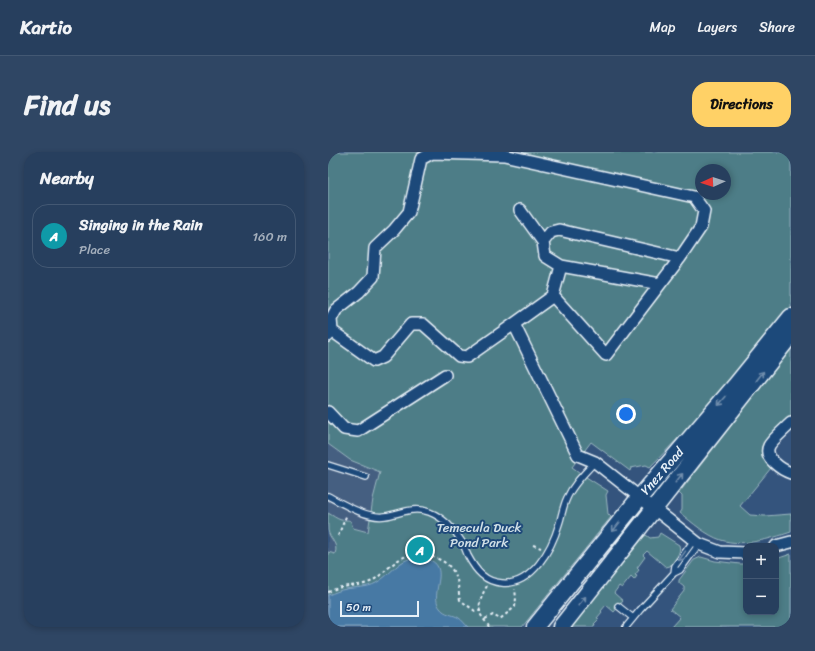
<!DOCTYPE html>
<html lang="en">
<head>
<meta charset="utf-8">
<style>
  :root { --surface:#273f5e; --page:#2f4664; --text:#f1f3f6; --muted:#a4afbc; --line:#435873; --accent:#ffd166 }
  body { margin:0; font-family:Sriracha,sans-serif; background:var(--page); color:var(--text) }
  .controls { position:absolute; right:12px; bottom:12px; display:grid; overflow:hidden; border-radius:8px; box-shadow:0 2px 6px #0003 }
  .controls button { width:36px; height:36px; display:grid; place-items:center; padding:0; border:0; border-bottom:1px solid var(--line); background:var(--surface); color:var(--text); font:20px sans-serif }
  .compass { position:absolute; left:367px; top:12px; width:36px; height:36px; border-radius:50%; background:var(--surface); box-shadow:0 2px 6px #0003; rotate:267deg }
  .scale { position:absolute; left:12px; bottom:10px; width:79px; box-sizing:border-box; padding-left:4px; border:2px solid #e8f1f8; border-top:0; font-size:11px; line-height:14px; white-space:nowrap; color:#e8f1f8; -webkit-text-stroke:3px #1f4a7a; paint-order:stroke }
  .you { position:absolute; left:298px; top:262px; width:14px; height:14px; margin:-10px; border:3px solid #fff; border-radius:50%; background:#1a73e8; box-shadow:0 0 0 6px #1a73e833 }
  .badge { display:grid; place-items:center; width:26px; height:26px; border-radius:50%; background:var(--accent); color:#fff; font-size:13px; font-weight:700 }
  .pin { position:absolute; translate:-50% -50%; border:2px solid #fff; box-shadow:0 1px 4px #0006 }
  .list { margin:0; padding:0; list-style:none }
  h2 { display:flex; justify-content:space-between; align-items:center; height:52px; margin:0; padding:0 16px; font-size:17px }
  h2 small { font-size:13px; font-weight:400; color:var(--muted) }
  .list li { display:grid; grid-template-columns:26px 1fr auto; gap:12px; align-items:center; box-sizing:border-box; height:64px; margin:0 8px 8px; padding:0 8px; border:1px solid var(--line); border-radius:16px }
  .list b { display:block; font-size:15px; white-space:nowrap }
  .list p { margin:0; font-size:13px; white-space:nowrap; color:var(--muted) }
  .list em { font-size:13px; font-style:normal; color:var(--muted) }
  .map { position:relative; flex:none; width:463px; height:475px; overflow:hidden; border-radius:16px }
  header { display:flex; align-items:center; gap:24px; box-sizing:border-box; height:56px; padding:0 20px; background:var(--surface); border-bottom:1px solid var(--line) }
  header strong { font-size:19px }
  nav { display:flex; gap:22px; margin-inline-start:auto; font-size:14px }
  .intro { display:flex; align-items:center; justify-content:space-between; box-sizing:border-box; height:96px; padding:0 24px }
  h1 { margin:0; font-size:28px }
  .button { padding:10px 18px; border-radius:16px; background:var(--accent); color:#111; font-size:14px; font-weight:700 }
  main { display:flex; gap:24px; padding:0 24px }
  aside { flex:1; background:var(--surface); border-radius:16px; box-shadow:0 2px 6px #0003 }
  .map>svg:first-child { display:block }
</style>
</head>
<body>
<header>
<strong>Kartio</strong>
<nav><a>Map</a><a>Layers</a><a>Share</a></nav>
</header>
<div class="intro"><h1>Find us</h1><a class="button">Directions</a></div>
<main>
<aside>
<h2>Nearby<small></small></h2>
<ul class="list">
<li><span class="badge" style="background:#0f9aa8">A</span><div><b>Singing in the Rain</b><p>Place</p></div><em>160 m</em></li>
</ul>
</aside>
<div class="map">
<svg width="463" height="475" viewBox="0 0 463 475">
  <rect width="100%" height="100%" fill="#34547d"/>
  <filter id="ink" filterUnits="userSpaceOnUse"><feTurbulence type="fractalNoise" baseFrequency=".025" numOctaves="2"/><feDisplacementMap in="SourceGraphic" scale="8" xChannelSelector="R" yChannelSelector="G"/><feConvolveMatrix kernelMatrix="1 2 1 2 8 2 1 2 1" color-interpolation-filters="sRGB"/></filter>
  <g filter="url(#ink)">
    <!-- built -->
    <path fill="#455e81" d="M 0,292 L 22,308 L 52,320 L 45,347 L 40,381 L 0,407 Z"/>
    <!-- green -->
    <path fill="#4e7d87" stroke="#9bb7c0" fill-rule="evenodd" d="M 0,0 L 463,0 L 463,157 L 403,232 L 322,315 L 318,313 L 303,316 L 302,319 L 263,290 L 244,315 L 255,323 L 280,339 L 278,343 L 280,362 L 283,365 L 194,475 L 0,475 L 0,400 L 7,402 C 11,391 1,387 0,378 C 0,372 0,366 0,361 C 4,363 9,367 13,368 C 21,369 22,365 25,376 L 40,380 L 45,347 L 52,320 L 22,308 L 0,292 ZM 373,18 L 397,18 L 397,42 L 373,42 Z
      M 463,196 L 463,265 L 442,286 L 440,310 L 443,316 L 412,354 L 422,363 L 437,364 L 463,362 L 463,380 C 442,387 416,395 393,388 C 378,383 365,371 352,361 L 354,358 L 354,344 L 351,341 Z
      M 332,381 L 351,393 C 354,401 346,408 342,414 L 338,415 L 319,399 L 315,403 L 317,405 L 309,416 L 311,418 L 307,423 L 309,424 L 306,428 L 303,425 L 294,436 L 291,434 L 286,441 L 295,449 L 286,460 L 278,453 L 273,459 L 274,460 L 269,466 L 271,467 L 266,472 L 267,473 L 266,475 L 243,475 L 315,386 L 318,383 L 322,386 L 330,385 Z
      M 463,402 L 463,475 L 343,475 L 352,465 L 342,457 L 356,439 L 356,435 L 351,431 L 351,428 L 366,408 L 373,405 L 387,409 L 412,412 L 418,412 L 418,460 L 448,460 L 448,407 Z"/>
    <!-- water -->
    <path fill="#4779a4" stroke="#87a9c6" d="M 89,405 C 130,409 99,440 112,456 C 117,463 125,462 131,466 C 134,468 137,472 140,475 L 0,475 L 0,443 C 6,441 12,438 18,437 C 28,435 39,436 48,431 C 64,422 70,407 89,405 Z"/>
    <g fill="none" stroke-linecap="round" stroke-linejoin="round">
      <!-- lane casing -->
      <g stroke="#e8f1f8" stroke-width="8">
        <path id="lane" d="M 0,313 L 38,325
          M 0,344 C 15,352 40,367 57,364 C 72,362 84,354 101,360 C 115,365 127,378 134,390 C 137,395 138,400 140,404 C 148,419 157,430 174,431 C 204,434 224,396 231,372 C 234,363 235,354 239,346 C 245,332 257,321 267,310
          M 346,421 L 347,414 L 366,388
          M 290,454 L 305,466
          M 298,475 L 312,458 L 346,421 L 352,418 L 371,392"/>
      </g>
      <!-- street casing -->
      <g stroke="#e8f1f8" stroke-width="14">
        <path id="street" d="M 192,58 L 215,90
          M 233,114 L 332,132
          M 225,144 L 233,114 L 217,104 L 215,90 L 223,80 L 231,78 L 352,106
          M 4,179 L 46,209 L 55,205 L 83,172 L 95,172 L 131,204 L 139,205 L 186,172
          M 0,184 L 4,179 L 3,167 L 8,158 L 31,140 L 45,125 L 47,96 L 66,78 L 81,60 L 93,7 L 104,1 L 176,3 L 366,45 L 376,59 L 373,75 L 352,106 L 278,203 L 225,144 L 186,172 L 250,303 L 267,310 L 371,392 L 392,400 L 418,401
          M 0,260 L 16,277 L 30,279 L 117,223
          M 463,271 C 458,276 443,289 441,294 C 435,306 454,318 463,321
          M 448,394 L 463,390"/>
      </g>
      <!-- secondary casing -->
      <g stroke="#e8f1f8" stroke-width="19">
        <path id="secondary" d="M 207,475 L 312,345 L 407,234 L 463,165
          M 233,475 L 463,183"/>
      </g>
      <!-- path -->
      <path stroke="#e8f1f8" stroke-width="2" stroke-dasharray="3 3" stroke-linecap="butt" d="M 10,384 L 19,362
        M 205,393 L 213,396
        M 159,434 C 154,442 149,454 153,463 C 155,467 159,471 161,475
        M 0,440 C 5,438 9,436 14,435 C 24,433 33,434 42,430 C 54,424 62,412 74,406 C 89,398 119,405 126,421 C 131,429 130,439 132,448 L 147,459 L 153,459
        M 157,467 L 165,463 L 172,467 L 187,455 L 188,446 L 187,437"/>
      <!-- lane -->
      <use href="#lane" stroke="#1f4a7a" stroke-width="5.5"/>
      <!-- street -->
      <use href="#street" stroke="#1f4a7a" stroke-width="11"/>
      <!-- secondary -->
      <use href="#secondary" stroke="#1f4a7a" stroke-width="16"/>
    </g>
    <!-- one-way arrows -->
    <defs><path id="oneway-shaft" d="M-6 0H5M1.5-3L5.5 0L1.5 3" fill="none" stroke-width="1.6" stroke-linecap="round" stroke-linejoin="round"/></defs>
    <g stroke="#6f8dac">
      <use href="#oneway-shaft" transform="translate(432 224) rotate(-52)"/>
      <use href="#oneway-shaft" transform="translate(394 249) rotate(131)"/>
      <use href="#oneway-shaft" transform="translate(351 326) rotate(-51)"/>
      <use href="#oneway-shaft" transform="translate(288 375) rotate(129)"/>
      <use href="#oneway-shaft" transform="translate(354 404) rotate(126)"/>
      <use href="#oneway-shaft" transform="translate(254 449) rotate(-51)"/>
    </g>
  </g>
  <g text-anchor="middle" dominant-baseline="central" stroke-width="4" stroke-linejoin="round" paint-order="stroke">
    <!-- street labels -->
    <g font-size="13" fill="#e8f1f8" stroke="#1f4a7a">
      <text transform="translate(334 319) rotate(-49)">Ynez Road</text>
    </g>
    <!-- park labels -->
    <g font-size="13" fill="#d1e0e7" stroke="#1f4a7a">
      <text x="151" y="375">Temecula Duck<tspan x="151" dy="15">Pond Park</tspan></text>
    </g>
  </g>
</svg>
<div class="controls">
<button>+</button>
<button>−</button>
</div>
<svg class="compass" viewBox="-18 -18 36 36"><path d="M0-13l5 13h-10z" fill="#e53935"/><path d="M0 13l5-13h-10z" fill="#a4afbc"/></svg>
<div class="scale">50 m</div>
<div class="you"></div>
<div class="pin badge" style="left:92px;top:398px;background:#0f9aa8">A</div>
</div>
</main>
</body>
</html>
